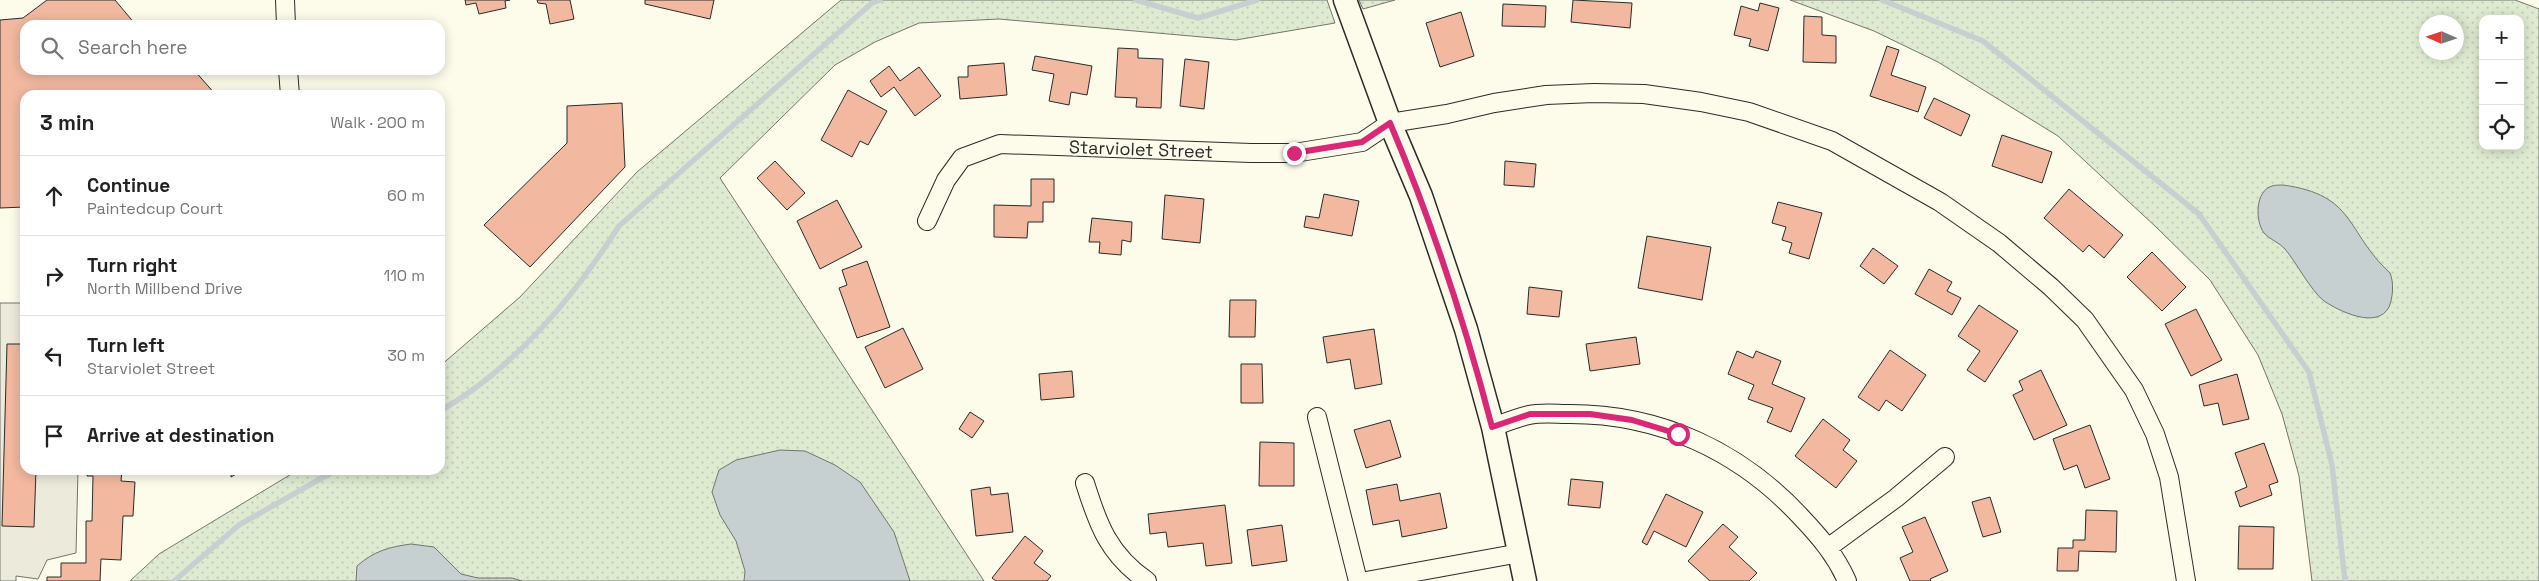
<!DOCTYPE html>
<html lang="en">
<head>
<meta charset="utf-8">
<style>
  :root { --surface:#fff; --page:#f6f6f6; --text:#222; --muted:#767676; --line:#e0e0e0 }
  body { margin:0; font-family:"Space Grotesk",sans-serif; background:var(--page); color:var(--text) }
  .controls { position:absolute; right:15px; top:15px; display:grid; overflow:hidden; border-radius:10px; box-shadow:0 2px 12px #0003 }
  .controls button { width:45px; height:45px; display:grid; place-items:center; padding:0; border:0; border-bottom:1px solid var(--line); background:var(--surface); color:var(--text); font:25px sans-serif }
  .compass { position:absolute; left:2419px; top:15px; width:45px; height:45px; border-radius:50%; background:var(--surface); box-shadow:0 2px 12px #0003; rotate:273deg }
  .stop { position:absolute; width:15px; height:15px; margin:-11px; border:4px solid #db2777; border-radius:50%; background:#fff }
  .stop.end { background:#db2777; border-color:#fff; box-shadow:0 1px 5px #0008 }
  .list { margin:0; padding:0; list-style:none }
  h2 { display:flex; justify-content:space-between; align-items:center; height:65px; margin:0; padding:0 20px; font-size:21px }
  h2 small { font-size:16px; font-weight:400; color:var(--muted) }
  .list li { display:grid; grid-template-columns:32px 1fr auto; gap:15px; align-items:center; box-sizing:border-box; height:80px; padding:0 20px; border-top:1px solid var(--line) }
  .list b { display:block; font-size:19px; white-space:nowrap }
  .list p { margin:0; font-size:16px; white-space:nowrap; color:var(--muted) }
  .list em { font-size:16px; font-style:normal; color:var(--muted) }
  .icon { flex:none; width:28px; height:28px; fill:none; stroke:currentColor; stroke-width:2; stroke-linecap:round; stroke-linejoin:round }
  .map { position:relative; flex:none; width:2539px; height:581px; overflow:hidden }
  .search { position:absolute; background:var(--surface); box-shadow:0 2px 12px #0003; left:20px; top:20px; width:425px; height:55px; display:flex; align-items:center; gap:12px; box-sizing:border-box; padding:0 18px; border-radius:15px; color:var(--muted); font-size:19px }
  .panel { position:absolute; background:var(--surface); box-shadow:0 2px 12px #0003; left:20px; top:90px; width:425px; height:385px; border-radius:15px }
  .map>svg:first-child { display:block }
</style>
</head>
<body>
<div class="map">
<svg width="2539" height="581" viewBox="0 0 2539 581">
  <defs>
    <pattern id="grass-dots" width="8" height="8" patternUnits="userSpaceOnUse" patternTransform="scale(1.25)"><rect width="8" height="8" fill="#deebd1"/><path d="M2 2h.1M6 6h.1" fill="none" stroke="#bfcab4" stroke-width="1.8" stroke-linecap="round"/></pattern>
  </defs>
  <rect width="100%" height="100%" fill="#fdfbea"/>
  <!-- grass -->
  <path fill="url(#grass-dots)" stroke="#74746e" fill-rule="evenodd" d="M 841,0 L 1327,0 L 1335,23 L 1236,40 L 999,19 L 919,23 L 875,42 L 835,65 L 720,178 L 984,581 L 130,581 L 159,554 L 298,470 L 440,470 L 440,366 L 520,297 L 637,172 Z
    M 1359,0 L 1395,0 L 1363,9 Z
    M 1790,0 L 2515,0 L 2539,9 L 2539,581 L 2312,581 L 2299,476 L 2282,414 L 2258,355 L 2210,280 L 2156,227 L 2058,136 L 1938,62 L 1874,31 ZM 2483,19 L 2520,19 L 2520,146 L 2483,146 ZM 2426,22 L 2456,22 L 2456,52 L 2426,52 Z"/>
  <!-- parking -->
  <path fill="#eceadb" stroke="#74746e" d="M 0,303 L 25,303 L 25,470 L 78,470 L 76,553 L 47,560 L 38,579 L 16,576 L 16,581 L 0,581 Z"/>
  <!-- water -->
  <path fill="#c7d0d0" stroke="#74746e" d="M 2283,185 C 2356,195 2345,231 2390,273 C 2394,282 2393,298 2389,307 C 2377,330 2339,311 2324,301 C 2311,291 2296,262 2285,249 C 2279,242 2270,240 2264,233 C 2255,221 2255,191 2272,186 C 2275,185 2280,185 2283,185 Z
    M 780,450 L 805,451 L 835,465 L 860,482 L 894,532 L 910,581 L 744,581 L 745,571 L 736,541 L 720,515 L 712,492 L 719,470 L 736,460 Z
    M 411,544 L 434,547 L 461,574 L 478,578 L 512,578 L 522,581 L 356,581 L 357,566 C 374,551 389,547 411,544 Z"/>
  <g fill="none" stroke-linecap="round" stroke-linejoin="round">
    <!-- stream -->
    <path stroke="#c7d0d0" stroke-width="5.5" d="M 1136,0 L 1198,18 L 1257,0
      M 1882,0 L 1983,41 L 2199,214 L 2309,372 L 2332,465 L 2345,581
      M 440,411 C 516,367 573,298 619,226 L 872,3 L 880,0
      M 174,581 L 239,525 L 336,470"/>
  </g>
  <!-- building -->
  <path fill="#f2b8a0" stroke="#2b2b2b" d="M 47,0 L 115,0 L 136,25 L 25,25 L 25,70 L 194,70 L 216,95 L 25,95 L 25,207 L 0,208 L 0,20 L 23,18 Z
    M 465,0 L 510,0 L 505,1 L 506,8 L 479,14 L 476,3 L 466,5 Z
    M 537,0 L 570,0 L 574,19 L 550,24 L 546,4 L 538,3 Z
    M 645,0 L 714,0 L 710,19 L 645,4 Z
    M 1573,0 L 1632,3 L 1630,28 L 1571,22 Z
    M 1760,3 L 1779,8 L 1768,51 L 1749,46 L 1751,39 L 1734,35 L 1741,6 L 1758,11 Z
    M 1503,4 L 1546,6 L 1545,27 L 1502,26 Z
    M 1461,12 L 1474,56 L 1440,67 L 1426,23 Z
    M 1804,16 L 1822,17 L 1822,35 L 1836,36 L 1836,63 L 1803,62 Z
    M 1887,46 L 1899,50 L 1891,75 L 1926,87 L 1918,112 L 1870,96 Z
    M 1118,48 L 1138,49 L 1138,58 L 1163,59 L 1161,108 L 1136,107 L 1137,98 L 1115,97 Z
    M 1035,56 L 1092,66 L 1087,95 L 1071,92 L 1069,105 L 1049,101 L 1054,74 L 1032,70 Z
    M 1185,59 L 1209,62 L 1204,109 L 1180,106 Z
    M 1004,63 L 1007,95 L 960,99 L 958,77 L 968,77 L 968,66 Z
    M 889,66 L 900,81 L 919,67 L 941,96 L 915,116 L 894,87 L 881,97 L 870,81 Z
    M 848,90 L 887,111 L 868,145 L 860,141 L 852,157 L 821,140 Z
    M 1934,98 L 1970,115 L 1961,136 L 1924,118 Z
    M 622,103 L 625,167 L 530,267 L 484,225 L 567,143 L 567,106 Z
    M 2002,135 L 2052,152 L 2042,183 L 1992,166 Z
    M 775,161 L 805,193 L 787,210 L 757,178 Z
    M 1505,161 L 1536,164 L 1534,187 L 1504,185 Z
    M 1031,179 L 1054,179 L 1054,202 L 1043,202 L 1043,222 L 1028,222 L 1027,238 L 994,237 L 994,205 L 1031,206 Z
    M 2069,189 L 2123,235 L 2104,258 L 2089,245 L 2083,252 L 2044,218 Z
    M 1324,194 L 1359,201 L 1352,236 L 1304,227 L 1306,216 L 1319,218 Z
    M 1165,195 L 1204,199 L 1200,243 L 1162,239 Z
    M 837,200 L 862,247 L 820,269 L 797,221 Z
    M 1778,202 L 1822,213 L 1809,259 L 1789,253 L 1792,243 L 1782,240 L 1786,227 L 1772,223 Z
    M 1092,218 L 1132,222 L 1131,242 L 1122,240 L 1121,255 L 1099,253 L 1100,242 L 1089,242 Z
    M 1647,236 L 1711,247 L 1702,300 L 1638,288 Z
    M 1873,248 L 1898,266 L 1884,284 L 1860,266 Z
    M 2152,252 L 2186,287 L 2162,311 L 2127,277 Z
    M 867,261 L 890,327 L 857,338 L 839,288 L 847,285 L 842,270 Z
    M 1929,269 L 1952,282 L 1947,291 L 1961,298 L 1952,315 L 1915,294 Z
    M 1529,287 L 1562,291 L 1559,317 L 1527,314 Z
    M 1230,300 L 1256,300 L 1255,337 L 1229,337 Z
    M 1979,305 L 2018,331 L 1985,382 L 1967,370 L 1980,351 L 1958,336 Z
    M 2196,309 L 2222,360 L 2191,376 L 2165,324 Z
    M 903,328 L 923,369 L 885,388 L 865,347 Z
    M 1374,329 L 1382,384 L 1355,389 L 1350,359 L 1327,363 L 1323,337 Z
    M 1636,337 L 1640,364 L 1590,371 L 1586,344 Z
    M 7,344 L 25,344 L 25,470 L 36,470 L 34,527 L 2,526 Z
    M 1890,350 L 1926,375 L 1902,411 L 1886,400 L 1879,411 L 1858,397 Z
    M 1737,351 L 1753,358 L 1756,351 L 1781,361 L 1772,384 L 1805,398 L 1791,432 L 1767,422 L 1773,408 L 1748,399 L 1754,385 L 1728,374 Z
    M 1241,364 L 1262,364 L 1263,403 L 1241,403 Z
    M 2041,370 L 2067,425 L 2034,440 L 2013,395 L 2023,390 L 2019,381 Z
    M 1072,371 L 1074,397 L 1041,400 L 1039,374 Z
    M 2237,374 L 2249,419 L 2223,425 L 2218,403 L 2204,406 L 2199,385 Z
    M 970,412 L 984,421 L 972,438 L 959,429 Z
    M 1823,419 L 1850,440 L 1843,450 L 1857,461 L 1836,488 L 1795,456 Z
    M 1390,420 L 1401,457 L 1366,468 L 1354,430 Z
    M 2090,425 L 2110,479 L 2085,488 L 2077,465 L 2064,470 L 2053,439 Z
    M 1260,442 L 1294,443 L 1294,486 L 1259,486 Z
    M 2264,443 L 2278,482 L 2269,485 L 2272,495 L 2240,507 L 2235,492 L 2247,487 L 2235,453 Z
    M 88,470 L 122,470 L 121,481 L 135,482 L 133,516 L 123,516 L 121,560 L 101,559 L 100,581 L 47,581 L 47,577 L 61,577 L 61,563 L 86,563 L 86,521 L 92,521 L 93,476 L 87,476 Z
    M 231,470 L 243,470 L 231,477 Z
    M 1571,479 L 1603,482 L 1600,508 L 1568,505 Z
    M 1397,484 L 1400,501 L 1440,493 L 1447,528 L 1402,537 L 1399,520 L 1373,525 L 1366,490 Z
    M 990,487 L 991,495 L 1008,493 L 1013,532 L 976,536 L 971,490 Z
    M 1666,494 L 1703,512 L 1686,547 L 1654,531 L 1647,545 L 1642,542 Z
    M 1990,497 L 2001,532 L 1983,537 L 1972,502 Z
    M 1225,505 L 1232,563 L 1206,566 L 1203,543 L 1168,547 L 1166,532 L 1150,534 L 1148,514 Z
    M 2086,510 L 2117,511 L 2116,552 L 2079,551 L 2078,571 L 2057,571 L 2058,548 L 2073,548 L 2073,540 L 2085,540 Z
    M 1925,517 L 1948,571 L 1930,579 L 1931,581 L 1910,581 L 1900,558 L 1913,552 L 1902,527 Z
    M 1723,524 L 1738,537 L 1729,547 L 1757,573 L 1749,581 L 1710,581 L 1688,561 Z
    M 1282,525 L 1287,561 L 1252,566 L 1247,530 Z
    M 2239,526 L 2274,527 L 2273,569 L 2238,569 Z
    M 1025,536 L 1043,551 L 1034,563 L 1051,576 L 1047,581 L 996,581 L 992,578 Z"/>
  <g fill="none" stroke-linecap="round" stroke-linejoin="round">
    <!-- minor casing -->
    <g stroke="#2b2b2b" stroke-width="20">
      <path id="minor" d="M 285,0 L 286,25
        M 288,70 L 290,95
        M 927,221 L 946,180 L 962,158 L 1000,144 L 1251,153 L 1294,153 L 1362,142 L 1390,123 L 1447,114 L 1494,103 L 1546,95 L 1594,93 L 1644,94 L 1701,102 L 1749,112 L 1832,141 L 1940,202 L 1999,243 L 2051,287 L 2085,320 L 2134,390 L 2155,434 L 2169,477 L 2186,581
        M 1317,417 L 1358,581
        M 1493,427 C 1504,423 1516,418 1529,415 C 1541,412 1557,414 1570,414 C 1660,414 1740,451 1801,517 C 1820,537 1836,556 1847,581
        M 1085,483 C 1098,525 1109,555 1147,581
        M 1829,547 L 1896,498 L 1945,457
        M 1366,581 L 1520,553"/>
    </g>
    <!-- tertiary casing -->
    <g stroke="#2b2b2b" stroke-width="25">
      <path id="tertiary" d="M 1345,0 L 1390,123 L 1421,196 L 1466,329 L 1493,427 L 1525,581"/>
    </g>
    <!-- minor -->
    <use href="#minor" stroke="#fdfbea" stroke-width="18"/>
    <!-- tertiary -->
    <use href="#tertiary" stroke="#fdfbea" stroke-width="22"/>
  </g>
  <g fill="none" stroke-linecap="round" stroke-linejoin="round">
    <!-- route -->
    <path stroke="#db2777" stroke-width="6" d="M 1294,153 L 1362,142 L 1390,123 C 1432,222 1465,323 1492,427 L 1530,414 L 1590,414 L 1632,420 L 1678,434"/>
  </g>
  <g text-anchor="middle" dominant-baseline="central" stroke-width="4" stroke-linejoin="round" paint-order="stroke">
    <!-- street labels -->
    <g font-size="18" fill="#2b2b2b" stroke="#fdfbea">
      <text transform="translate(1141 149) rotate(2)">Starviolet Street</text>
    </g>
  </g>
</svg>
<div class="controls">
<button>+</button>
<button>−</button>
<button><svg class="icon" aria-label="locate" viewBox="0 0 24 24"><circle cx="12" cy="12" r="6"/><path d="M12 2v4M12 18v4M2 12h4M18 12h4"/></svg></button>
</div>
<svg class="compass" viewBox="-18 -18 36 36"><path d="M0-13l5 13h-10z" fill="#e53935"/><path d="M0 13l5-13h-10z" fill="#767676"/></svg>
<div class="stop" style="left:1678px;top:434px"></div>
<div class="stop end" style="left:1294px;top:153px"></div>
<div class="search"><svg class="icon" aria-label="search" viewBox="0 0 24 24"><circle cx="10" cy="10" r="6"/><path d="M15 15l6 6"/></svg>Search here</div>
<section class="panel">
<h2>3 min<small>Walk · 200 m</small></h2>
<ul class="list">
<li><svg class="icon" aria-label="ahead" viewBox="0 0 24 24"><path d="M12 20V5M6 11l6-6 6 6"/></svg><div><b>Continue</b><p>Paintedcup Court</p></div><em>60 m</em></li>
<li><svg class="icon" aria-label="right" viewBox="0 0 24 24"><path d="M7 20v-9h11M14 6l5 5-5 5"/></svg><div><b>Turn right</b><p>North Millbend Drive</p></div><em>110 m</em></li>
<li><svg class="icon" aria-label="left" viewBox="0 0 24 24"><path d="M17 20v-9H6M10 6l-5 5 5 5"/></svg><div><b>Turn left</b><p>Starviolet Street</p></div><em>30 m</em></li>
<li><svg class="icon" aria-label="arrive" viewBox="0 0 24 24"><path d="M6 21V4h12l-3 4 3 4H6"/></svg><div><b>Arrive at destination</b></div></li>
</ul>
</section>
</div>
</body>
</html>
